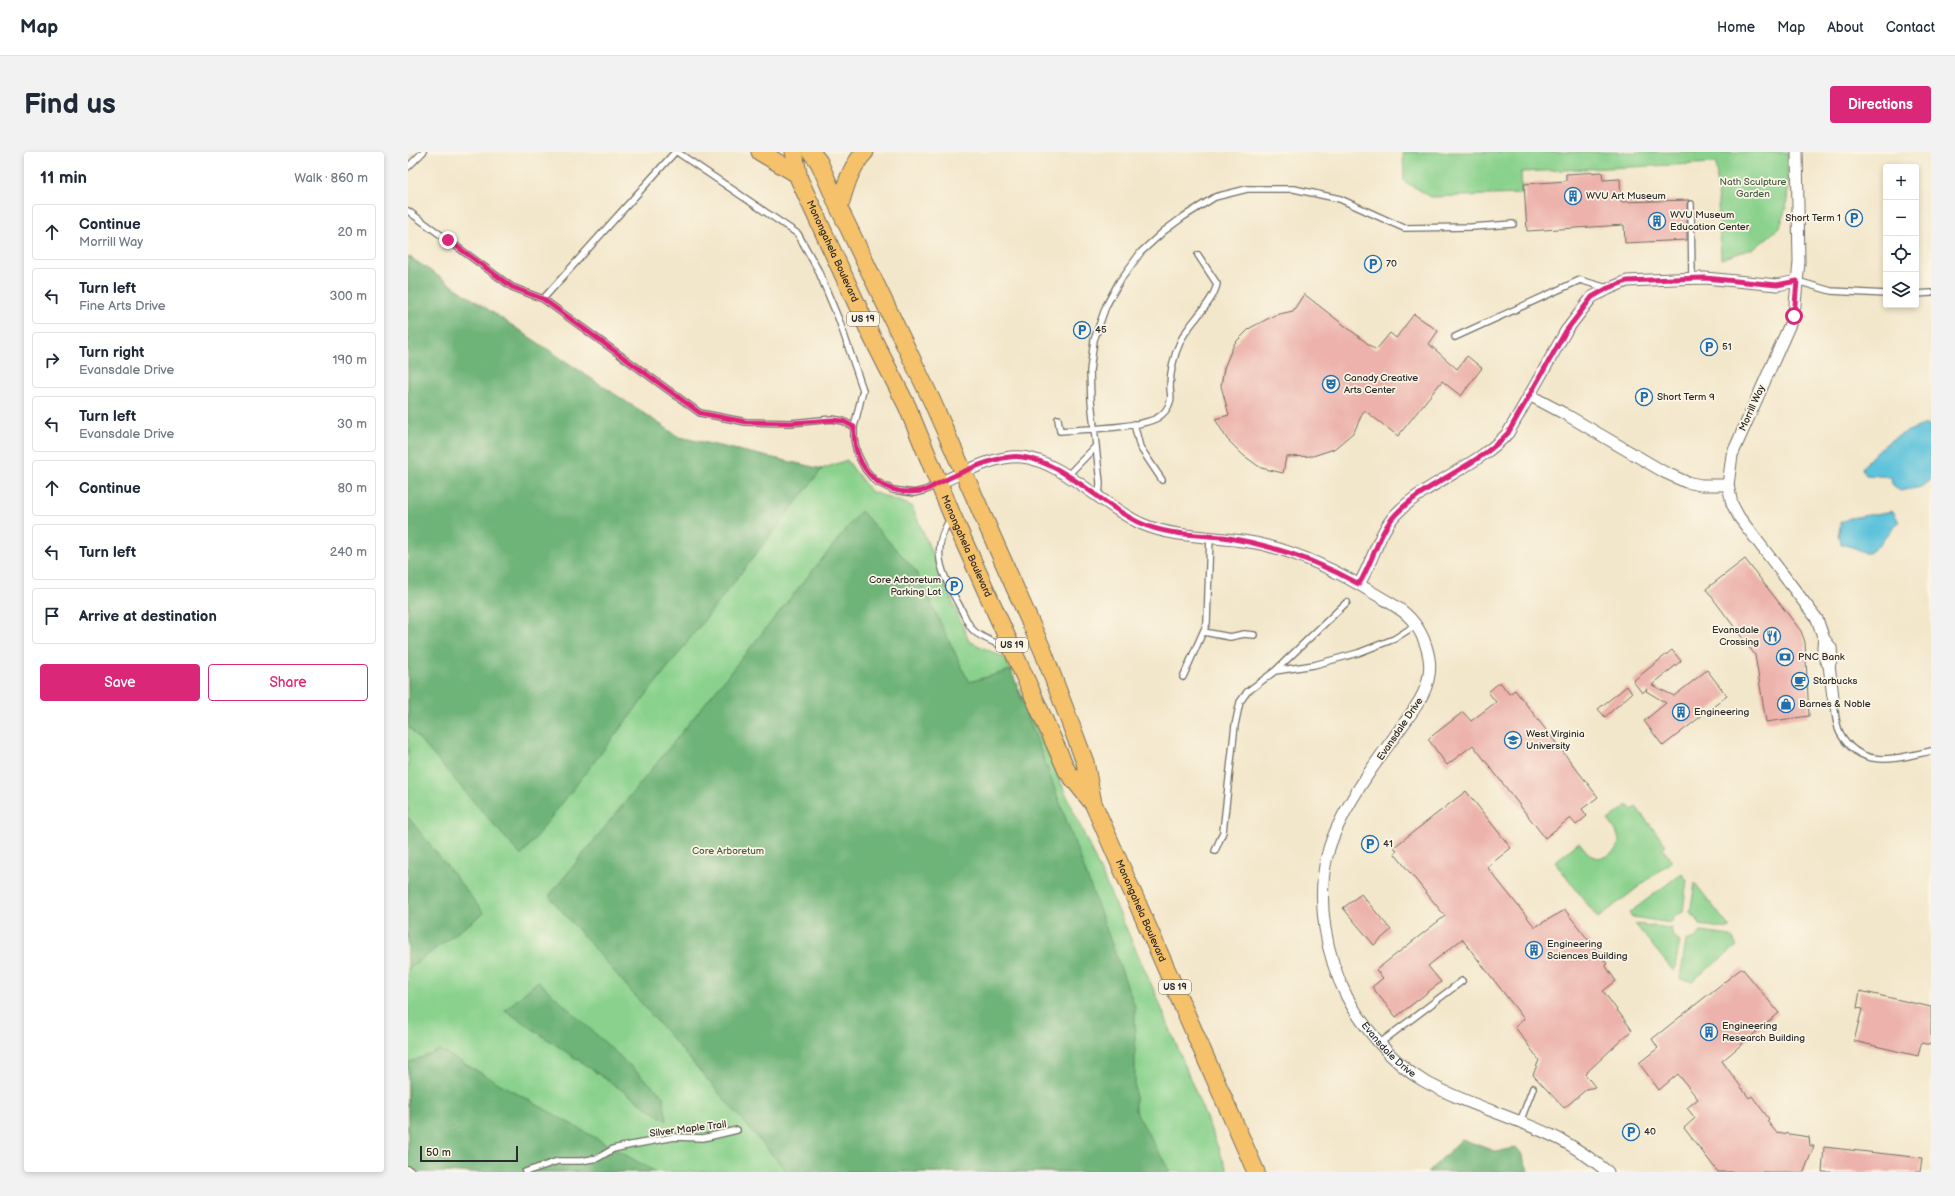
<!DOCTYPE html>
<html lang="en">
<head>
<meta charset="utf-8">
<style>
  :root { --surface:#fff; --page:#f2f2f3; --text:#1f2937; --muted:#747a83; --line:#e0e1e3; --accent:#db2777 }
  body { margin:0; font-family:"Balsamiq Sans",sans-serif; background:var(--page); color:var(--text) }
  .controls { position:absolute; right:12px; top:12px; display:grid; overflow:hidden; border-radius:4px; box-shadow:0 2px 6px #0003 }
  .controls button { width:36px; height:36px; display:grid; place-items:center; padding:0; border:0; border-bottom:1px solid var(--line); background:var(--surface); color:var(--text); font:20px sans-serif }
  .scale { position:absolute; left:12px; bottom:10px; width:98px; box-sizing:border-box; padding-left:4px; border:2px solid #2b2b2b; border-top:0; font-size:11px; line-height:14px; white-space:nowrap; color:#2b2b2b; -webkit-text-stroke:3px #fcf5e5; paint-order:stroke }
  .stop { position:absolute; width:12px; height:12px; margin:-9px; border:3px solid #db2777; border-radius:50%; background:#fff }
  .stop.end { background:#db2777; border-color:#fff; box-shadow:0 1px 4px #0008 }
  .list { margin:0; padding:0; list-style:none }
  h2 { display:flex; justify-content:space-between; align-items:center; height:52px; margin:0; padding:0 16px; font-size:17px }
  h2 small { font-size:13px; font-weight:400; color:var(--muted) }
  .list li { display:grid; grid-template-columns:26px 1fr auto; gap:12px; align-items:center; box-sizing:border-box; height:56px; margin:0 8px 8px; padding:0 8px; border:1px solid var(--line); border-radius:4px }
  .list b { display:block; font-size:15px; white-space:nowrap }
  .list p { margin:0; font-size:13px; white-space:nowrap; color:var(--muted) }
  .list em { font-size:13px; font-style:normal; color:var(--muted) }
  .actions { display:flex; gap:8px; padding:12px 16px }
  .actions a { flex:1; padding:9px 0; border:1px solid var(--accent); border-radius:4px; text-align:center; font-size:14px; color:var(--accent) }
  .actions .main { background:var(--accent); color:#fff }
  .icon { flex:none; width:22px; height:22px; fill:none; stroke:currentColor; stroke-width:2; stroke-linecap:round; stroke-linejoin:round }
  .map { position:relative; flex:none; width:1523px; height:1020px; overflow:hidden; border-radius:4px }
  header { display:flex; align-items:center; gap:24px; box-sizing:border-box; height:56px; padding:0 20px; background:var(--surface); border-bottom:1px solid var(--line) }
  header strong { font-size:19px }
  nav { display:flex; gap:22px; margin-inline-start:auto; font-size:14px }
  .intro { display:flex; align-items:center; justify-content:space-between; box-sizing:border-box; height:96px; padding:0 24px }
  h1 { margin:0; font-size:28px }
  .button { padding:10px 18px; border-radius:4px; background:var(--accent); color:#fff; font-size:14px; font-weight:700 }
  main { display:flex; gap:24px; padding:0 24px }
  aside { flex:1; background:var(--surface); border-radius:4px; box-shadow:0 2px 6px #0003 }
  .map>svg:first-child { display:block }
</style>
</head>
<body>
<header>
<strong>Map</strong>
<nav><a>Home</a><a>Map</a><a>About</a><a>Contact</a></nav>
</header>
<div class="intro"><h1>Find us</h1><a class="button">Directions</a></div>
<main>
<aside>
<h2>11 min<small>Walk · 860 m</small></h2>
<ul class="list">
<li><svg class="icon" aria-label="ahead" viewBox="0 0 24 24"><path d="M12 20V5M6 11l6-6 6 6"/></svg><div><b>Continue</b><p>Morrill Way</p></div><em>20 m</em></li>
<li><svg class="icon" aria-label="left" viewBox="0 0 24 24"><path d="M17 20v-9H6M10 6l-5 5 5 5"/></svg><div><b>Turn left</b><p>Fine Arts Drive</p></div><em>300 m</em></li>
<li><svg class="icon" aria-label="right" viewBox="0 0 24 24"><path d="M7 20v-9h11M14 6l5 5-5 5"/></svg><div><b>Turn right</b><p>Evansdale Drive</p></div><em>190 m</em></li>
<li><svg class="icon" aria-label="left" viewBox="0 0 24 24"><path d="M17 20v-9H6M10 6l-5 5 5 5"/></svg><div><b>Turn left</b><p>Evansdale Drive</p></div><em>30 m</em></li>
<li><svg class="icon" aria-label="ahead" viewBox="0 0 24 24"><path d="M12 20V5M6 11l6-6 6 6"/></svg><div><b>Continue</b></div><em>80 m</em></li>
<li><svg class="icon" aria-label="left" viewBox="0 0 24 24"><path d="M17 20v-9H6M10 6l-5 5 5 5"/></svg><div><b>Turn left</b></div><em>240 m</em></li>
<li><svg class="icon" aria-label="arrive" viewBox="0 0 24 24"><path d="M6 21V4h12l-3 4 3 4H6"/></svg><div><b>Arrive at destination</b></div></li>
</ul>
<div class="actions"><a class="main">Save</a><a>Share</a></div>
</aside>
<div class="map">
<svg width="1523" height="1020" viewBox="0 0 1523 1020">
  <rect width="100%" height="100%" fill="#fcf5e5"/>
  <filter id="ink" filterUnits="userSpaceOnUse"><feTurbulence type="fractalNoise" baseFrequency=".025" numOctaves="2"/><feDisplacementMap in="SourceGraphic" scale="8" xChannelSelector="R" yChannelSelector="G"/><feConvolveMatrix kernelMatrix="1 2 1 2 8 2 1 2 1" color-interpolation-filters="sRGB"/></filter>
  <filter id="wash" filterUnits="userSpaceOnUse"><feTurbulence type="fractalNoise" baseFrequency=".012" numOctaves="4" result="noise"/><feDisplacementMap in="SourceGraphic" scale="16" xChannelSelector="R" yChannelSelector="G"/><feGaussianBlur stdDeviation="0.9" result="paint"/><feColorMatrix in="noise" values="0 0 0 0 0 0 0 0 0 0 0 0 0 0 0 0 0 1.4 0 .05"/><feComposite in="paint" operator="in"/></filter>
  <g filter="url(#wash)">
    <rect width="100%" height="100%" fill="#f3e7cb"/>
    <!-- green -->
    <path fill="#89d18c" stroke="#5a7e5c" d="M 995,0 L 1380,0 L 1379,52 L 1372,75 L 1347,96 L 1313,107 L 1308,11 L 1113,20 L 1114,42 L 1023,45 L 996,29 Z
      M 0,104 L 271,285 L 414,317 L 439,308 L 462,339 L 504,354 L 561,489 L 597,506 L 749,845 L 820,1020 L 0,1020 Z
      M 1220,653 L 1224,658 L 1228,655 L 1258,693 L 1254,696 L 1264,709 L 1190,766 L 1147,710 L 1171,690 C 1175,695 1179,701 1184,704 C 1194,709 1209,702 1211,690 C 1211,682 1205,674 1200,668 Z
      M 1274,721 L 1279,728 L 1275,760 L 1267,764 L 1263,771 L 1224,765 L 1221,761 Z
      M 1287,731 L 1322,776 L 1320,777 L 1292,773 L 1289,767 L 1282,761 Z
      M 1227,772 L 1263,776 L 1265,784 L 1272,789 L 1266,820 Z
      M 1293,780 L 1323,784 L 1329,794 L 1284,829 L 1272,827 L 1278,789 L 1288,786 Z"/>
    <!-- forest -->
    <path fill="#6eb378" stroke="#4c6f52" d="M 0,104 L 271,285 L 414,317 L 113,704 L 0,574 Z
      M 453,359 L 507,418 L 561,530 L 603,518 L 727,855 L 727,958 L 762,1020 L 379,1020 L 141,744 Z
      M 0,665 L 76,761 L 0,817 Z
      M 130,829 L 255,944 L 259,969 L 97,858 Z
      M 32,898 L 248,1020 L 0,1020 L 0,911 Z
      M 1054,987 L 1089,1000 L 1108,995 L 1113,1001 L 1121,1020 L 1020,1020 Z"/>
    <!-- water -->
    <path fill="#5dc2db" stroke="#447683" d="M 1519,272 L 1523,274 L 1523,328 L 1514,335 L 1492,339 L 1484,332 L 1483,325 L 1458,323 L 1454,317 C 1469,294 1493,280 1519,272 Z
      M 1485,359 L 1491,370 L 1469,395 L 1461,401 L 1457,401 L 1447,396 L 1433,392 L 1430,384 L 1433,370 L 1442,366 Z"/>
    <g id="blocks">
      <!-- building -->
      <path fill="#ecb2ab" d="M 1194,20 L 1195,28 L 1212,27 L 1213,50 L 1281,48 L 1279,52 L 1279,88 L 1217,91 L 1216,73 L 1119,79 L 1116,32 L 1158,29 L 1158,22 Z
        M 896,142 L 968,198 L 982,181 L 988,186 L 1006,162 L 1030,179 L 1021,192 L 1049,217 L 1059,204 L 1074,216 L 1053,244 L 1034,229 L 990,284 L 956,258 L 946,280 L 926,297 L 905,304 L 878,305 L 875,321 L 853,316 L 835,303 L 819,287 L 807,267 L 821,263 L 813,234 L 816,216 L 826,192 L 842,176 L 867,163 L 885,159 Z
        M 1337,407 L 1393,479 L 1397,490 L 1401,564 L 1358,570 L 1347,503 L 1298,437 Z
        M 1264,498 L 1273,509 L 1244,533 L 1266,544 L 1299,518 L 1319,544 L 1255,594 L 1236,569 L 1258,551 L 1238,539 L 1239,537 L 1234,541 L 1225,529 Z
        M 1092,530 L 1101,542 L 1107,538 L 1190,645 L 1174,657 L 1179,664 L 1168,673 L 1162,666 L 1137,686 L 1065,593 L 1039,613 L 1020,587 L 1055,560 L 1063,569 L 1088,550 L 1080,540 Z
        M 1219,534 L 1224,541 L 1197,565 L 1190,557 Z
        M 1058,639 L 1103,696 L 1079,715 L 1127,775 L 1157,758 L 1199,812 L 1197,813 L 1208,829 L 1195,839 L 1224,878 L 1177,922 L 1187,935 L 1179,937 L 1156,956 L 1125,923 L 1131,908 L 1107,875 L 1116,867 L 1054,787 L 1020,814 L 1033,830 L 988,865 L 964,835 L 975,826 L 968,818 L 1037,764 L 986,701 L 989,699 L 986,695 Z
        M 953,742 L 983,778 L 966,793 L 935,756 Z
        M 1334,816 L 1371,861 L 1314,909 L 1341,946 L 1344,944 L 1361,967 L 1359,969 L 1368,980 L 1401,985 L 1402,994 L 1406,994 L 1396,1020 L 1310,1020 L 1276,976 L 1287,966 L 1279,956 L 1290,947 L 1270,922 L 1251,938 L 1231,911 L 1250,896 L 1244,887 Z
        M 1452,839 L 1523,855 L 1523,893 L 1513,891 L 1510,904 L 1446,889 L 1454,857 L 1449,856 Z
        M 1416,995 L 1514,1006 L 1512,1020 L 1414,1020 Z"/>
    </g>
  </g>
  <g filter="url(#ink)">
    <use href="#blocks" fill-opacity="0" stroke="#716d63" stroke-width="1"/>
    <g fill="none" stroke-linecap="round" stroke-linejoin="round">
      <!-- service casing -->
      <g stroke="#716d63" stroke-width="8">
        <path id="service" d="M 269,0 L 390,82 L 410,118 L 431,168 L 455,238 L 446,275 L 446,287 L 449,301 L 457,317 L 467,329 L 485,338 L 506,341 L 518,338 L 529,332
          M 0,15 L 15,0
          M 1283,52 L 1284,127
          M 0,59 L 104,135 L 135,147 L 292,261 L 338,270 L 383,271 L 424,267 L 435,269 L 446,275
          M 1389,129 L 1423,139 L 1478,142
          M 1508,142 L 1523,141
          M 135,147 L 267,0
          M 1047,185 L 1172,128 L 1199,136
          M 650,267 L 652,279 C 674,277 731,276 749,266 C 754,263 760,257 762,250 C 764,246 762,240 762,235 C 762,219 766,203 773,188 C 783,168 804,153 809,132 L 790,103
          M 726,272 L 732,295 L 754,328
          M 659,324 L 688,294
          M 691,346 L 692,331 L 683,248 L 682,219 L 686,188 L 698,154 L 711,130 L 733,100 L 756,79 L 775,65 L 807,45 L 839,37 L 886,37 L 932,47 L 996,76 L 1064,75 L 1105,72
          M 542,367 C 521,401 535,423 552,455 C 556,462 560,474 566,479 C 572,485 590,492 599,496
          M 796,480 L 822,485 L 836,482 L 846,483
          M 867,519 L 939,450
          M 775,525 L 799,471 L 802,384
          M 1425,545 C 1427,555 1427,572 1432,581 C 1453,619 1490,606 1523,599
          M 807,699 L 815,680 L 827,573 L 832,550 L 839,540 L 867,519 L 906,513 L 950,501 L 986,487 L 1008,473
          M 972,891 L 1054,829
          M 1112,970 L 1125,936
          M 0,1017 L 4,1020
          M 117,1020 L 150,1009 L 173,1009 L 190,1006 L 205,997 L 223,993 L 267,985 L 295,986 L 329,978"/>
      </g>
      <!-- minor casing -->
      <g stroke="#716d63" stroke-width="13">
        <g id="minor">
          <path d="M 1389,0 L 1391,110 L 1386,163 L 1324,303 L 1320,333 L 1324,352 L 1331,365 L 1409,467 L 1416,487 L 1423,496 L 1424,506 L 1421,513 L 1425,545"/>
          <path d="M 1121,243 L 1157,262 L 1256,320 L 1278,330 L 1293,333 L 1320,333"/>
          <path id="s1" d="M 531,331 C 555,321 589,302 614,305 C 654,309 697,356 734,372 C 771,388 813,383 852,392 C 893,401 931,420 967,442 C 977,448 989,454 998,462 C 1011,474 1018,489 1021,506 C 1026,537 1003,561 987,584 C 964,615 927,667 919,704 C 908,750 918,804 939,845 C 955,875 985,911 1014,928 C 1058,953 1109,965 1153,988 C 1170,997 1185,1008 1200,1020"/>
          <path d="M 951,432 C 965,410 970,381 988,362 C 1021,328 1068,316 1100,281 L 1158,179 L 1184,145 L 1200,137 L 1219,129 L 1265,127 L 1297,126 L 1369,133 L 1389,129"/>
          <path d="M 1416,487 C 1414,498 1414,505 1421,513"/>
        </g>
      </g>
      <!-- primary casing -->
      <g stroke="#716d63" stroke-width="19">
        <g id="primary">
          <path d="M 352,0 L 389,22"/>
          <path id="s2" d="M 386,0 L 391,27 L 463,183 L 499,254 L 544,363 L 659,619 L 683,649"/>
          <path id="s3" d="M 403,0 L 411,10 L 431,56 L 523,247 L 635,499 L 677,610 L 685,651 L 848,1020"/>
          <path d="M 431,56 C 437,36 442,15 457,0"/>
        </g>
      </g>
      <!-- service -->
      <use href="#service" stroke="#fff" stroke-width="5.5"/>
      <!-- minor -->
      <use href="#minor" stroke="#fff" stroke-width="11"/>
      <!-- primary -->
      <use href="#primary" stroke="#f5c16b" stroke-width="17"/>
    </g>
  </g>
  <g fill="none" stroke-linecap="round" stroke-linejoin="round" filter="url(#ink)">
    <!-- route -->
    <path stroke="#db2777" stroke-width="5" d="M 40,88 L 104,135 L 135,147 L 292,261 L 338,270 L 383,271 L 424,268 L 435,269 L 446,275 C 444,318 476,348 518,338 C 540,326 590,301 614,305 C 656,310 694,354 732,371 C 761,384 790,382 821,386 C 868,394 910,409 951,432 C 965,410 970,381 988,362 C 1021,328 1068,316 1100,281 L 1158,179 L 1184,145 L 1200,136 L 1219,129 L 1265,127 L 1297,126 L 1369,133 L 1389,129 L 1386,164"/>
  </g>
  <!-- icons -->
  <defs>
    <g id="building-ring" transform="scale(0.9)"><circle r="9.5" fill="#fcf5e5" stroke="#1f6fb2" stroke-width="1.5"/><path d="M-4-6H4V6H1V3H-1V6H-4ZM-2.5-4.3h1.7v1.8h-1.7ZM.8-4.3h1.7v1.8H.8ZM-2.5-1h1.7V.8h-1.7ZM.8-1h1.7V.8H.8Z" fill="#1f6fb2"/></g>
    <g id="parking-ring" transform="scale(0.9)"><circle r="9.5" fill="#fcf5e5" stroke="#1f6fb2" stroke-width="1.5"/><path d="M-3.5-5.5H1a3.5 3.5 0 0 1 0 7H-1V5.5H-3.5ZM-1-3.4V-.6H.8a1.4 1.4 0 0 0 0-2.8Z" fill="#1f6fb2"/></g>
    <g id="theatre-ring" transform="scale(0.9)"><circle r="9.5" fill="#fcf5e5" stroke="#1f6fb2" stroke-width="1.5"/><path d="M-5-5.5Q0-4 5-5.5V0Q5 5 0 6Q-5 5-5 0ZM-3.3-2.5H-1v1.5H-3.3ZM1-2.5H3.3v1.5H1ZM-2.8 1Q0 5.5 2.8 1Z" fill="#1f6fb2"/></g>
    <g id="restaurant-ring" transform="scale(0.9)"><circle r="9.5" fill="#fcf5e5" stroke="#1f6fb2" stroke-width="1.5"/><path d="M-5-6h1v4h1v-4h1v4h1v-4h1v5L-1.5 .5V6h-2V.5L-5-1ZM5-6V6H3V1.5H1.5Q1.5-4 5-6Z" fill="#1f6fb2"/></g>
    <g id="bank-ring" transform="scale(0.9)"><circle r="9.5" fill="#fcf5e5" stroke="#1f6fb2" stroke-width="1.5"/><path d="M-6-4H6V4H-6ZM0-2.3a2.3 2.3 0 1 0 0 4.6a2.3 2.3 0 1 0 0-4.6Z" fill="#1f6fb2"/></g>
    <g id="cafe-ring" transform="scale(0.9)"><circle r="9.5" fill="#fcf5e5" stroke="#1f6fb2" stroke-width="1.5"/><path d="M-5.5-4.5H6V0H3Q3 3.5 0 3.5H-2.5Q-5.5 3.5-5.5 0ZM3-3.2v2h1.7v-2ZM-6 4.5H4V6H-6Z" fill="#1f6fb2"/></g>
    <g id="shop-ring" transform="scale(0.9)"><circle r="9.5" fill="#fcf5e5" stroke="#1f6fb2" stroke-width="1.5"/><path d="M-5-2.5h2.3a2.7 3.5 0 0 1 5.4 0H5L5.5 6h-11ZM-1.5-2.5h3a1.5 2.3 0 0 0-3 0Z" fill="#1f6fb2"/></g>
    <g id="university-ring" transform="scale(0.9)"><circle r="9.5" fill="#fcf5e5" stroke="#1f6fb2" stroke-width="1.5"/><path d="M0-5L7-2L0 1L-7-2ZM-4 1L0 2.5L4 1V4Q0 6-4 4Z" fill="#1f6fb2"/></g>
  </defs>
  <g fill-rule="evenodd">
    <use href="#building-ring" x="1165" y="44"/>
    <use href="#parking-ring" x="1446" y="66"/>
    <use href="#building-ring" x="1249" y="69"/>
    <use href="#parking-ring" x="965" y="112"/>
    <use href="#parking-ring" x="674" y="178"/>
    <use href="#parking-ring" x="1301" y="195"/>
    <use href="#theatre-ring" x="923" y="232"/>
    <use href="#parking-ring" x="1236" y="245"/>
    <use href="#parking-ring" x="546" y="434"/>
    <use href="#restaurant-ring" x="1364" y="484"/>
    <use href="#bank-ring" x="1377" y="505"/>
    <use href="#cafe-ring" x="1392" y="529"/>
    <use href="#shop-ring" x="1378" y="552"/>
    <use href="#building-ring" x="1273" y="560"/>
    <use href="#university-ring" x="1105" y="588"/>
    <use href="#parking-ring" x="962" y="692"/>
    <use href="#building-ring" x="1126" y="798"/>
    <use href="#building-ring" x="1301" y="880"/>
    <use href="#parking-ring" x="1223" y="980"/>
  </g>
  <g text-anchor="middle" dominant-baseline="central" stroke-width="3.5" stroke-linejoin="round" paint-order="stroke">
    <!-- shield labels -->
    <g fill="#fcf5e5" stroke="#6a6863" stroke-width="1">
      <rect x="439" y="160" width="32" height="14" rx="3"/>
      <rect x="588" y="486" width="32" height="14" rx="3"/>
      <rect x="751" y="828" width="32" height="14" rx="3"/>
    </g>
    <g font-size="9" font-weight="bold" fill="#2b2b2b">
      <text x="455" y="167">US 19</text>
      <text x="604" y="493">US 19</text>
      <text x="767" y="835">US 19</text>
    </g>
    <!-- park labels -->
    <g font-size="10" fill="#475d48" stroke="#fcf5e5">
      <text x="1345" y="30">Nath Sculpture<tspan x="1345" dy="12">Garden</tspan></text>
      <text x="320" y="699">Core Arboretum</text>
    </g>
    <!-- poi labels -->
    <g font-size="10" fill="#2b2b2b" stroke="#fcf5e5" text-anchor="start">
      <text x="1178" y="44">WVU Art Museum</text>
      <text x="1262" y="63">WVU Museum<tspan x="1262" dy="12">Education Center</tspan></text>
      <text x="1433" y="66" text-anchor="end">Short Term 1</text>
      <text x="978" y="112">70</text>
      <text x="687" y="178">45</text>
      <text x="1314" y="195">51</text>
      <text x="936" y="226">Canady Creative<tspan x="936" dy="12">Arts Center</tspan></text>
      <text x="1249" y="245">Short Term 9</text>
      <text x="533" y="428" text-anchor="end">Core Arboretum<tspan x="533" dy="12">Parking Lot</tspan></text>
      <text x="1351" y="478" text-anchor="end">Evansdale<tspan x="1351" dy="12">Crossing</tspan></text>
      <text x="1390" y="505">PNC Bank</text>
      <text x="1405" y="529">Starbucks</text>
      <text x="1391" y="552">Barnes &amp; Noble</text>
      <text x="1286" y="560">Engineering</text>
      <text x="1118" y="582">West Virginia<tspan x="1118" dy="12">University</tspan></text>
      <text x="975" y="692">41</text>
      <text x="1139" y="792">Engineering<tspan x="1139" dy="12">Sciences Building</tspan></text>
      <text x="1314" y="874">Engineering<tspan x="1314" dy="12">Research Building</tspan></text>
      <text x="1236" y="980">40</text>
    </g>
    <!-- street labels -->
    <g font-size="10" fill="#2b2b2b" stroke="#fcf5e5">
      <text stroke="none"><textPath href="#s2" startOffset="107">Monongahela Boulevard</textPath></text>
      <text transform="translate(1344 256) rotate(-66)">Morrill Way</text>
      <text stroke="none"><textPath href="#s2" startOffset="431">Monongahela Boulevard</textPath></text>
      <text transform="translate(992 577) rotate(-56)">Evansdale Drive</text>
      <text stroke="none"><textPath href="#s3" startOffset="829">Monongahela Boulevard</textPath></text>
      <text stroke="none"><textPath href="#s1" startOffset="999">Evansdale Drive</textPath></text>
      <text transform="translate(280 977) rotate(-7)">Silver Maple Trail</text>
    </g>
  </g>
</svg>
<div class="controls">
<button>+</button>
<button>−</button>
<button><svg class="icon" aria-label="locate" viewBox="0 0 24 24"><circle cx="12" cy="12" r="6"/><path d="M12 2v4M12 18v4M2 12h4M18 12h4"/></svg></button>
<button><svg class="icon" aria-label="layers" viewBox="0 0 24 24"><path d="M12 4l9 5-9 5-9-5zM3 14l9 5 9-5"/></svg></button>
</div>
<div class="scale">50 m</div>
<div class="stop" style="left:1386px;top:164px"></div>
<div class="stop end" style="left:40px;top:88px"></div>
</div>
</main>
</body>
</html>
